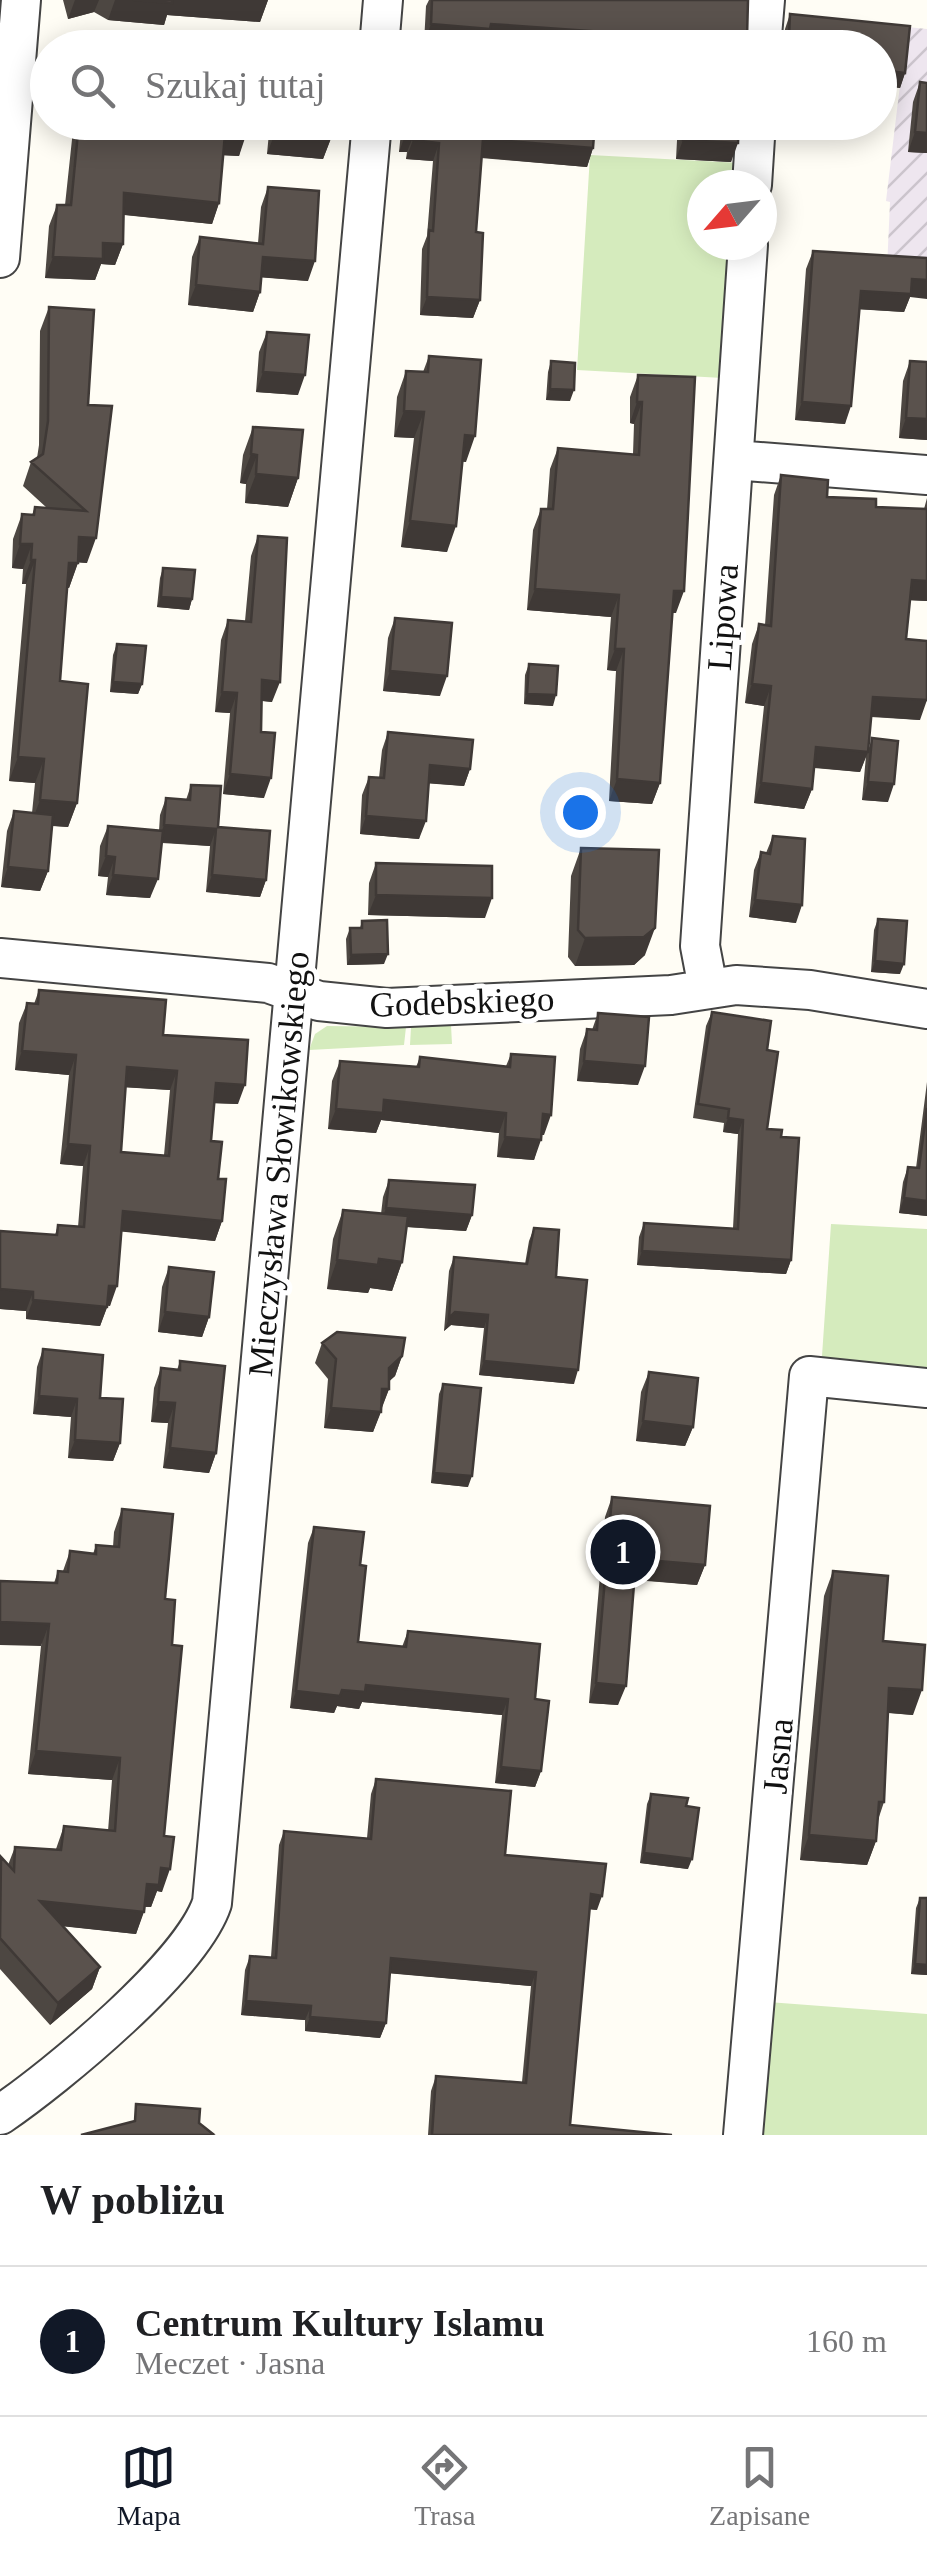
<!DOCTYPE html>
<html lang="pl">
<head>
<meta charset="utf-8">
<style>
  :root { --surface:#fff; --page:#f2f2f2; --text:#202124; --muted:#757577; --line:#e0e0e0; --accent:#111827 }
  body { margin:0; font-family:"Times New Roman",serif; background:var(--page); color:var(--text) }
  .compass { position:absolute; left:687px; top:170px; width:90px; height:90px; border-radius:50%; background:var(--surface); box-shadow:0 5px 25px #0003; rotate:242deg }
  .you { position:absolute; left:580px; top:812px; width:35px; height:35px; margin:-25px; border:8px solid #fff; border-radius:50%; background:#1a73e8; box-shadow:0 0 0 15px #1a73e833 }
  .badge { display:grid; place-items:center; width:65px; height:65px; border-radius:50%; background:var(--accent); color:#fff; font-size:32px; font-weight:700 }
  .pin { position:absolute; translate:-50% -50%; border:5px solid #fff; box-shadow:0 2px 10px #0006 }
  .list { margin:0; padding:0; list-style:none }
  h2 { display:flex; justify-content:space-between; align-items:center; height:130px; margin:0; padding:0 40px; font-size:42px }
  h2 small { font-size:32px; font-weight:400; color:var(--muted) }
  .list li { display:grid; grid-template-columns:65px 1fr auto; gap:30px; align-items:center; box-sizing:border-box; height:150px; padding:0 40px; border-top:2px solid var(--line) }
  .list b { display:block; font-size:38px; white-space:nowrap }
  .list p { margin:0; font-size:32px; white-space:nowrap; color:var(--muted) }
  .list em { font-size:32px; font-style:normal; color:var(--muted) }
  .icon { flex:none; width:55px; height:55px; fill:none; stroke:currentColor; stroke-width:2; stroke-linecap:round; stroke-linejoin:round }
  .map { position:relative; flex:none; width:927px; height:2135px; overflow:hidden }
  .search { position:absolute; background:var(--surface); box-shadow:0 5px 25px #0003; left:30px; right:30px; top:30px; height:110px; display:flex; align-items:center; gap:25px; box-sizing:border-box; padding:0 35px; border-radius:55px; color:var(--muted); font-size:38px }
  .sheet { height:280px; background:var(--surface) }
  nav { display:flex; justify-content:space-around; align-items:center; box-sizing:border-box; height:140px; border-top:2px solid var(--line); background:var(--surface); font-size:28px; color:var(--muted) }
  nav a { display:grid; justify-items:center; gap:5px }
  nav .on { color:var(--accent) }
  .map>svg:first-child { display:block }
</style>
</head>
<body>
<div class="map">
<svg width="927" height="2135" viewBox="0 0 927 2135">
  <defs>
    <pattern id="industrial-furrows" width="10" height="10" patternUnits="userSpaceOnUse" patternTransform="scale(2.5)"><rect width="10" height="10" fill="#eee6ef"/><path d="M-1 1l2-2M0 10L10 0M9 11l2-2" fill="none" stroke="#cbc4cc"/></pattern>
  </defs>
  <rect width="100%" height="100%" fill="#fffdf5"/>
  <!-- industrial -->
  <path fill="url(#industrial-furrows)" d="M 907,27 L 927,29 L 927,273 L 887,269 L 890,202 L 886,201 Z"/>
  <!-- grass -->
  <path fill="#d5ebbd" d="M 590,155 L 740,163 L 739,185 L 702,185 L 702,245 L 734,245 L 723,378 L 577,370 Z
    M 451,1025 L 452,1044 L 410,1045 L 411,1027 Z
    M 327,1026 L 406,1027 L 404,1045 L 309,1050 L 315,1034 Z
    M 831,1224 L 927,1229 L 927,1372 L 827,1364 L 822,1356 Z
    M 768,2002 L 927,2014 L 927,2135 L 756,2135 Z"/>
  <g fill="none" stroke-linecap="round" stroke-linejoin="round">
    <!-- street casing -->
    <g stroke="#444" stroke-width="42">
      <path id="street" d="M 379,48 L 383,0
        M 761,48 L 765,0
        M 752,185 L 756,122
        M 0,258 L 21,0
        M 734,460 L 927,475
        M 0,958 L 268,983 L 319,1001 L 387,1008 L 671,995 L 736,985 L 810,990 L 927,1009
        M 708,988 L 700,946 L 748,245
        M 0,2115 C 57,2076 191,1966 212,1903 L 372,122
        M 743,2135 L 809,1376 L 927,1388"/>
    </g>
    <!-- street -->
    <use href="#street" stroke="#fff" stroke-width="38"/>
  </g>
  <!-- wall -->
  <path fill="#4d4742" fill-rule="evenodd" d="M 63,0 L 268,0 L 260,22 L 167,15 L 164,25 L 108,20 L 94,12 L 68,19 Z
    M 429,0 L 748,0 L 747,38 L 759,48 L 550,48 L 485,43 L 483,48 L 477,48 L 424,43 L 426,6 Z
    M 790,14 L 910,26 L 905,73 L 900,88 L 880,85 L 880,48 L 782,48 L 784,44 L 785,29 Z
    M 920,82 L 927,83 L 927,153 L 908,152 L 913,102 Z
    M 68,122 L 247,122 L 239,156 L 223,155 L 219,203 L 212,224 L 124,215 L 123,244 L 115,265 L 101,264 L 95,280 L 45,278 L 49,226 L 57,205 L 65,205 L 73,130 L 68,129 Z
    M 270,122 L 337,122 L 323,159 L 267,154 Z
    M 402,122 L 595,122 L 593,148 L 587,167 L 481,158 L 476,232 L 480,300 L 473,318 L 420,315 L 422,249 L 427,236 L 433,161 L 406,159 L 407,152 L 399,152 Z
    M 678,122 L 739,122 L 731,162 L 676,159 Z
    M 268,187 L 308,281 L 261,277 L 260,292 L 253,312 L 188,305 L 192,257 L 200,237 L 258,243 L 261,207 Z
    M 813,251 L 910,297 L 904,312 L 859,309 L 845,424 L 795,420 L 806,269 Z
    M 49,307 L 88,405 L 87,563 L 78,562 L 69,588 L 67,587 L 60,681 L 77,803 L 68,827 L 52,826 L 48,871 L 40,891 L 1,887 L 7,831 L 14,811 L 32,813 L 35,783 L 9,781 L 26,584 L 22,584 L 23,569 L 12,568 L 13,539 L 22,514 L 32,515 L 35,507 L 47,508 L 23,486 L 31,462 L 37,458 L 39,445 L 40,331 Z
    M 267,332 L 298,395 L 256,392 L 259,352 Z
    M 429,356 L 466,462 L 462,461 L 447,552 L 401,547 L 414,438 L 394,437 L 397,397 L 406,371 L 423,372 Z
    M 551,361 L 570,401 L 546,400 L 548,372 Z
    M 910,361 L 927,362 L 927,440 L 899,438 L 903,381 Z
    M 638,375 L 676,613 L 672,613 L 660,783 L 652,804 L 609,801 L 616,671 L 607,670 L 611,617 L 527,610 L 533,530 L 541,509 L 547,509 L 550,469 L 558,448 L 633,454 L 634,424 L 630,423 L 630,397 Z
    M 253,427 L 298,478 L 288,507 L 245,503 L 246,484 L 240,483 L 243,455 Z
    M 781,475 L 827,497 L 876,507 L 924,509 L 927,498 L 927,601 L 910,600 L 906,639 L 920,720 L 871,717 L 868,751 L 872,738 L 888,802 L 862,800 L 866,756 L 860,772 L 814,768 L 812,789 L 804,809 L 754,803 L 764,706 L 745,703 L 752,644 L 759,624 L 765,625 L 774,495 Z
    M 258,536 L 272,702 L 262,701 L 261,732 L 264,798 L 223,794 L 230,713 L 215,712 L 221,640 L 228,620 L 245,621 L 251,556 Z
    M 163,568 L 192,599 L 189,610 L 157,607 L 160,578 Z
    M 395,618 L 440,696 L 383,691 L 388,638 Z
    M 117,644 L 142,684 L 138,694 L 110,692 L 113,655 Z
    M 529,664 L 553,706 L 524,704 L 525,675 Z
    M 388,732 L 470,769 L 464,786 L 429,783 L 419,839 L 360,834 L 362,795 L 369,777 L 379,778 L 382,750 Z
    M 191,785 L 218,827 L 266,880 L 260,897 L 206,892 L 210,846 L 162,843 L 150,898 L 106,895 L 108,877 L 98,876 L 100,846 L 108,826 L 159,831 L 160,815 L 166,798 L 186,800 Z
    M 773,836 L 796,923 L 749,917 L 754,870 L 761,852 L 766,853 Z
    M 581,848 L 645,955 L 634,965 L 575,966 L 568,957 L 571,876 Z
    M 376,863 L 485,918 L 368,915 L 369,883 Z
    M 878,919 L 900,974 L 871,972 L 874,930 Z
    M 362,921 L 384,964 L 347,965 L 346,939 L 350,928 L 360,928 Z
    M 39,990 L 163,1035 L 238,1104 L 214,1103 L 211,1141 L 218,1179 L 222,1221 L 215,1241 L 121,1231 L 110,1306 L 108,1305 L 100,1326 L 26,1319 L 26,1311 L 0,1309 L 55,1235 L 58,1225 L 78,1227 L 83,1166 L 60,1164 L 69,1075 L 15,1070 L 19,1023 L 27,1003 L 34,1004 ZM 125,1087 L 170,1090 L 164,1155 L 121,1152 Z
    M 712,1012 L 767,1050 L 767,1129 L 781,1137 L 791,1260 L 786,1274 L 637,1265 L 639,1237 L 644,1223 L 733,1228 L 738,1134 L 723,1132 L 724,1123 L 693,1118 L 706,1026 Z
    M 598,1013 L 638,1085 L 577,1081 L 580,1049 L 587,1029 L 592,1030 Z
    M 511,1054 L 544,1135 L 541,1135 L 534,1160 L 497,1157 L 499,1133 L 381,1120 L 376,1133 L 328,1129 L 332,1081 L 340,1061 L 416,1067 L 420,1057 L 506,1066 Z
    M 927,1082 L 927,1216 L 899,1213 L 903,1182 L 908,1167 L 916,1168 Z
    M 389,1180 L 472,1215 L 466,1231 L 406,1227 L 402,1262 L 392,1291 L 370,1288 L 368,1293 L 327,1289 L 333,1239 L 343,1210 L 381,1214 L 383,1197 Z
    M 534,1228 L 556,1277 L 574,1384 L 479,1375 L 484,1328 L 451,1325 L 444,1331 L 449,1271 L 454,1257 L 525,1264 L 529,1241 Z
    M 169,1267 L 209,1317 L 202,1337 L 158,1332 L 162,1287 Z
    M 322,1343 L 402,1356 L 395,1376 L 389,1381 L 389,1389 L 373,1432 L 324,1428 L 328,1379 L 315,1363 Z
    M 43,1349 L 120,1443 L 113,1461 L 68,1458 L 71,1417 L 33,1414 L 37,1367 Z
    M 180,1361 L 216,1453 L 209,1473 L 163,1468 L 168,1423 L 151,1422 L 154,1388 L 161,1368 L 177,1370 Z
    M 649,1372 L 693,1427 L 685,1446 L 636,1441 L 641,1392 Z
    M 443,1384 L 468,1487 L 431,1483 L 439,1394 Z
    M 612,1497 L 705,1565 L 697,1585 L 634,1580 L 618,1705 L 589,1703 L 605,1517 Z
    M 122,1509 L 165,1599 L 172,1645 L 162,1892 L 157,1891 L 151,1907 L 145,1907 L 136,1934 L 63,1926 L 100,1967 L 92,1989 L 50,2025 L 0,1969 L 0,1861 L 1,1857 L 8,1865 L 15,1847 L 56,1849 L 64,1826 L 108,1831 L 112,1780 L 28,1774 L 41,1646 L 54,1583 L 58,1571 L 63,1571 L 70,1551 L 93,1554 L 96,1545 L 113,1547 L 114,1532 Z
    M 314,1527 L 360,1565 L 358,1642 L 402,1647 L 408,1631 L 535,1699 L 541,1771 L 535,1787 L 495,1783 L 502,1715 L 362,1702 L 359,1709 L 337,1706 L 334,1713 L 290,1708 L 308,1543 Z
    M 833,1571 L 883,1641 L 913,1715 L 888,1713 L 884,1802 L 878,1820 L 876,1841 L 867,1865 L 800,1860 L 824,1596 Z
    M 376,1779 L 597,1910 L 590,1909 L 570,2125 L 672,2135 L 428,2135 L 431,2091 L 436,2076 L 522,2082 L 531,1986 L 390,1973 L 386,2023 L 380,2038 L 305,2031 L 305,2020 L 241,2015 L 245,1970 L 250,1956 L 271,1957 L 279,1845 L 284,1831 L 367,1838 L 371,1794 Z
    M 651,1794 L 688,1869 L 640,1863 L 647,1804 Z
    M 920,1898 L 927,1898 L 927,1975 L 911,1974 L 916,1908 Z"/>
  <!-- shaded-wall -->
  <path fill="#3f3936" d="M 75,0 L 99,0 L 94,12 L 68,19 Z
    M 115,0 L 268,0 L 260,22 L 167,15 L 164,25 L 108,20 Z
    M 431,24 L 491,24 L 688,38 L 685,48 L 550,48 L 485,43 L 483,48 L 477,48 L 424,43 Z
    M 880,70 L 905,73 L 900,88 L 880,85 Z
    M 71,122 L 76,122 L 73,130 L 68,129 Z
    M 279,122 L 337,123 L 323,159 L 267,154 Z
    M 813,122 L 834,122 L 844,123 L 839,138 L 808,135 Z
    M 915,132 L 927,133 L 927,153 L 908,152 Z
    M 406,133 L 414,134 L 407,152 L 399,152 Z
    M 225,134 L 246,135 L 239,156 L 217,155 Z
    M 483,139 L 593,148 L 587,167 L 476,157 Z
    M 413,140 L 439,143 L 433,161 L 406,159 Z
    M 683,140 L 738,143 L 731,162 L 676,159 Z
    M 124,193 L 219,203 L 212,224 L 117,214 Z
    M 103,243 L 123,244 L 115,265 L 101,264 L 95,280 L 45,278 L 53,257 Z
    M 263,257 L 315,261 L 308,281 L 256,277 Z
    M 912,279 L 927,280 L 927,299 L 910,297 L 904,312 L 854,309 L 861,291 Z
    M 196,285 L 260,292 L 253,312 L 188,305 Z
    M 427,297 L 480,300 L 473,318 L 420,315 Z
    M 263,372 L 305,375 L 298,395 L 256,392 Z
    M 550,389 L 574,390 L 570,401 L 546,400 Z
    M 637,402 L 642,402 L 634,424 L 630,423 Z
    M 802,402 L 851,406 L 845,424 L 795,420 Z
    M 404,411 L 424,412 L 414,438 L 394,437 Z
    M 906,418 L 927,419 L 927,440 L 899,438 Z
    M 465,435 L 475,436 L 466,462 L 455,461 Z
    M 251,454 L 257,455 L 246,484 L 240,483 Z
    M 256,474 L 298,478 L 288,507 L 245,503 Z
    M 410,521 L 456,526 L 447,552 L 401,547 Z
    M 79,537 L 96,538 L 87,563 L 71,562 Z
    M 20,544 L 32,544 L 23,569 L 12,568 Z
    M 31,560 L 35,560 L 26,584 L 22,584 Z
    M 69,563 L 78,563 L 69,588 L 60,587 Z
    M 912,580 L 927,581 L 927,601 L 904,600 Z
    M 535,589 L 619,595 L 611,617 L 527,610 Z
    M 674,591 L 684,591 L 676,613 L 666,612 Z
    M 161,597 L 192,599 L 189,610 L 157,607 Z
    M 615,649 L 624,649 L 616,671 L 607,670 Z
    M 390,671 L 447,676 L 440,696 L 383,691 Z
    M 262,680 L 280,682 L 272,702 L 255,700 Z
    M 113,682 L 142,684 L 138,694 L 110,692 Z
    M 752,684 L 771,686 L 764,706 L 745,703 Z
    M 222,692 L 237,693 L 230,713 L 215,712 Z
    M 527,694 L 556,695 L 553,706 L 524,704 Z
    M 873,697 L 927,700 L 920,720 L 866,716 Z
    M 816,747 L 868,752 L 860,772 L 809,767 Z
    M 18,757 L 44,759 L 35,783 L 9,781 Z
    M 430,765 L 470,769 L 464,786 L 423,783 Z
    M 230,774 L 271,778 L 264,798 L 223,794 Z
    M 617,779 L 660,783 L 652,804 L 609,801 Z
    M 868,782 L 894,784 L 888,802 L 862,800 Z
    M 761,783 L 812,789 L 804,809 L 754,803 Z
    M 40,800 L 77,803 L 68,827 L 31,824 Z
    M 366,816 L 426,821 L 419,839 L 360,834 Z
    M 164,825 L 216,829 L 210,846 L 158,842 Z
    M 106,856 L 115,857 L 108,877 L 98,876 Z
    M 8,867 L 48,871 L 40,891 L 1,887 Z
    M 113,875 L 158,879 L 150,898 L 106,895 Z
    M 212,875 L 266,880 L 260,897 L 206,892 Z
    M 376,895 L 492,898 L 485,918 L 368,915 Z
    M 755,900 L 802,905 L 796,923 L 749,917 Z
    M 655,928 L 645,955 L 634,965 L 575,966 L 585,938 Z
    M 388,954 L 384,964 L 347,965 L 351,955 Z
    M 875,961 L 904,964 L 900,974 L 871,972 Z
    M 22,1051 L 76,1055 L 69,1075 L 15,1070 Z
    M 584,1061 L 645,1066 L 638,1085 L 577,1081 Z
    M 127,1067 L 177,1071 L 170,1090 L 120,1087 Z
    M 216,1083 L 245,1085 L 238,1104 L 208,1103 Z
    M 384,1100 L 506,1113 L 499,1133 L 381,1120 L 376,1133 L 328,1129 L 336,1109 Z
    M 543,1114 L 551,1115 L 544,1135 L 535,1134 Z
    M 728,1118 L 743,1120 L 738,1134 L 723,1132 Z
    M 505,1137 L 541,1140 L 534,1160 L 497,1157 Z
    M 68,1144 L 90,1146 L 83,1166 L 60,1164 Z
    M 904,1198 L 927,1201 L 927,1216 L 899,1213 Z
    M 386,1208 L 472,1215 L 466,1231 L 380,1225 Z
    M 123,1211 L 222,1221 L 215,1241 L 116,1231 Z
    M 642,1251 L 791,1260 L 786,1274 L 637,1265 Z
    M 379,1259 L 402,1262 L 392,1291 L 370,1288 L 368,1293 L 327,1289 L 337,1260 Z
    M 109,1286 L 117,1286 L 110,1306 L 102,1305 Z
    M 0,1289 L 33,1292 L 26,1311 L 0,1309 Z
    M 33,1300 L 107,1307 L 100,1326 L 26,1319 Z
    M 165,1312 L 209,1317 L 202,1337 L 158,1332 Z
    M 455,1312 L 488,1315 L 484,1328 L 451,1325 L 444,1331 L 449,1318 Z
    M 402,1356 L 395,1376 L 382,1388 L 389,1368 Z
    M 484,1361 L 578,1370 L 574,1384 L 479,1375 Z
    M 382,1389 L 389,1389 L 381,1409 Z
    M 39,1396 L 77,1399 L 71,1417 L 33,1414 Z
    M 158,1402 L 175,1403 L 168,1423 L 151,1422 Z
    M 331,1408 L 381,1412 L 373,1432 L 324,1428 Z
    M 643,1421 L 693,1427 L 685,1446 L 636,1441 Z
    M 75,1440 L 120,1443 L 113,1461 L 68,1458 Z
    M 170,1448 L 216,1453 L 209,1473 L 163,1468 Z
    M 434,1473 L 472,1476 L 468,1487 L 431,1483 Z
    M 636,1559 L 705,1565 L 697,1585 L 629,1579 Z
    M 0,1622 L 49,1624 L 41,1646 L 0,1645 Z
    M 596,1683 L 626,1686 L 618,1705 L 589,1703 Z
    M 366,1685 L 508,1699 L 502,1715 L 362,1702 L 359,1709 L 337,1706 L 334,1713 L 290,1708 L 296,1691 L 342,1690 Z
    M 889,1688 L 922,1690 L 913,1715 L 880,1712 Z
    M 36,1751 L 120,1758 L 112,1780 L 28,1774 Z
    M 501,1767 L 541,1771 L 535,1787 L 495,1783 Z
    M 809,1835 L 876,1841 L 867,1865 L 800,1860 Z
    M 644,1853 L 692,1859 L 688,1869 L 640,1863 Z
    M 161,1868 L 170,1869 L 162,1892 L 157,1891 L 151,1907 L 139,1906 L 147,1884 Z
    M 591,1894 L 602,1896 L 597,1910 L 586,1909 Z
    M 40,1901 L 144,1912 L 136,1934 L 32,1923 Z
    M 391,1958 L 536,1972 L 531,1986 L 386,1973 Z
    M 915,1964 L 927,1965 L 927,1975 L 911,1974 Z
    M 100,1967 L 92,1989 L 50,2025 L 58,2003 Z
    M 246,2001 L 311,2006 L 305,2020 L 241,2015 Z
    M 310,2017 L 386,2023 L 380,2038 L 305,2031 Z"/>
  <!-- building -->
  <path fill="#5a524d" stroke="#3f3936" stroke-width="2.5" fill-rule="evenodd" d="M 133,0 L 172,0 L 172,3 Z
    M 432,0 L 748,0 L 747,38 L 759,48 L 688,48 L 688,38 L 491,24 L 490,29 L 431,24 Z
    M 790,14 L 910,26 L 905,73 L 880,70 L 880,48 L 782,48 L 789,36 Z
    M 287,41 L 343,46 L 343,48 L 286,48 Z
    M 920,82 L 927,83 L 927,133 L 915,132 Z
    M 79,122 L 247,122 L 246,135 L 225,134 L 219,203 L 124,193 L 123,244 L 103,243 L 103,259 L 53,257 L 57,205 L 71,205 Z
    M 407,122 L 595,122 L 593,148 L 483,139 L 476,232 L 483,233 L 480,300 L 427,297 L 429,230 L 433,231 L 439,143 L 413,140 L 414,134 L 406,133 Z
    M 684,122 L 739,122 L 738,143 L 683,140 Z
    M 268,187 L 319,191 L 315,261 L 263,257 L 260,292 L 196,285 L 200,237 L 263,244 Z
    M 813,251 L 927,258 L 927,280 L 912,279 L 911,294 L 861,291 L 851,406 L 802,402 Z
    M 49,307 L 94,310 L 88,405 L 112,406 L 96,538 L 79,537 L 78,563 L 69,563 L 60,681 L 88,684 L 77,803 L 40,800 L 44,759 L 18,757 L 35,560 L 31,560 L 32,544 L 20,544 L 22,514 L 34,515 L 35,507 L 86,511 L 31,462 L 43,454 L 48,421 Z
    M 267,332 L 309,335 L 305,375 L 263,372 Z
    M 429,356 L 481,360 L 475,436 L 465,435 L 456,526 L 410,521 L 424,412 L 404,411 L 406,371 L 428,372 Z
    M 551,361 L 575,363 L 574,390 L 550,389 Z
    M 910,361 L 927,362 L 927,419 L 906,418 Z
    M 638,375 L 695,377 L 684,591 L 674,591 L 660,783 L 617,779 L 624,649 L 615,649 L 619,595 L 535,589 L 541,509 L 553,509 L 558,448 L 639,455 L 642,402 L 637,402 Z
    M 253,427 L 303,430 L 298,478 L 256,474 L 257,455 L 251,454 Z
    M 781,475 L 828,480 L 827,497 L 876,499 L 876,507 L 927,509 L 927,581 L 912,580 L 906,639 L 927,641 L 927,700 L 873,697 L 868,752 L 816,747 L 812,789 L 761,783 L 771,686 L 752,684 L 759,624 L 771,626 Z
    M 258,536 L 287,538 L 280,682 L 262,680 L 261,732 L 275,733 L 271,778 L 230,774 L 237,693 L 222,692 L 228,620 L 251,622 Z
    M 163,568 L 195,570 L 192,599 L 161,597 Z
    M 395,618 L 452,623 L 447,676 L 390,671 Z
    M 117,644 L 146,646 L 142,684 L 113,682 Z
    M 529,664 L 558,666 L 556,695 L 527,694 Z
    M 388,732 L 473,740 L 470,769 L 430,765 L 426,821 L 366,816 L 369,777 L 384,778 Z
    M 872,738 L 898,741 L 894,784 L 868,782 Z
    M 191,785 L 221,786 L 218,827 L 270,831 L 266,880 L 212,875 L 216,829 L 164,825 L 166,798 L 190,800 Z
    M 14,811 L 53,815 L 48,871 L 8,867 Z
    M 108,826 L 163,831 L 158,879 L 113,875 L 115,857 L 106,856 Z
    M 773,836 L 805,839 L 802,905 L 755,900 L 761,852 L 770,854 Z
    M 581,848 L 659,850 L 655,928 L 644,937 L 585,938 L 578,930 Z
    M 376,863 L 492,866 L 492,898 L 376,895 Z
    M 878,919 L 907,921 L 904,964 L 875,961 Z
    M 387,920 L 388,954 L 351,955 L 350,928 L 362,928 L 362,921 Z
    M 39,990 L 166,1000 L 163,1035 L 248,1040 L 245,1085 L 216,1083 L 211,1141 L 222,1142 L 218,1179 L 226,1179 L 222,1221 L 123,1211 L 117,1286 L 109,1286 L 107,1307 L 33,1300 L 33,1292 L 0,1289 L 0,1231 L 57,1235 L 58,1225 L 84,1227 L 90,1146 L 68,1144 L 76,1055 L 22,1051 L 27,1003 L 38,1004 ZM 127,1067 L 177,1071 L 169,1156 L 121,1152 Z
    M 712,1012 L 771,1021 L 767,1050 L 778,1052 L 767,1129 L 782,1130 L 781,1137 L 799,1138 L 791,1260 L 642,1251 L 644,1223 L 738,1229 L 743,1120 L 728,1118 L 729,1109 L 698,1104 Z
    M 598,1013 L 649,1017 L 645,1066 L 584,1061 L 587,1029 L 597,1030 Z
    M 511,1054 L 555,1057 L 551,1115 L 543,1114 L 541,1140 L 505,1137 L 506,1113 L 384,1100 L 383,1113 L 336,1109 L 340,1061 L 419,1067 L 420,1057 L 510,1067 Z
    M 927,1108 L 927,1201 L 904,1198 L 908,1167 L 919,1168 Z
    M 389,1180 L 475,1185 L 472,1215 L 386,1208 Z
    M 343,1210 L 408,1216 L 402,1262 L 379,1259 L 378,1265 L 337,1260 Z
    M 534,1228 L 559,1230 L 556,1277 L 587,1280 L 578,1370 L 484,1361 L 488,1315 L 455,1312 L 449,1318 L 454,1257 L 527,1264 Z
    M 169,1267 L 214,1272 L 209,1317 L 165,1312 Z
    M 337,1332 L 405,1338 L 402,1356 L 389,1368 L 389,1389 L 382,1389 L 381,1412 L 331,1408 L 336,1359 L 322,1343 Z
    M 43,1349 L 103,1355 L 100,1398 L 123,1399 L 120,1443 L 75,1440 L 77,1399 L 39,1396 Z
    M 180,1361 L 225,1366 L 216,1453 L 170,1448 L 175,1403 L 158,1402 L 161,1368 L 180,1370 Z
    M 649,1372 L 698,1378 L 693,1427 L 643,1421 Z
    M 443,1384 L 481,1388 L 472,1476 L 434,1473 Z
    M 612,1497 L 710,1506 L 705,1565 L 636,1559 L 626,1686 L 596,1683 Z
    M 122,1509 L 173,1514 L 165,1599 L 175,1600 L 172,1645 L 182,1646 L 164,1836 L 174,1837 L 170,1869 L 161,1868 L 159,1885 L 147,1884 L 144,1912 L 40,1901 L 100,1967 L 58,2003 L 0,1938 L 1,1857 L 14,1871 L 15,1847 L 61,1850 L 64,1826 L 115,1831 L 120,1758 L 36,1751 L 49,1624 L 0,1622 L 0,1581 L 57,1583 L 58,1571 L 68,1572 L 70,1551 L 96,1554 L 96,1545 L 119,1547 Z
    M 314,1527 L 364,1532 L 360,1565 L 366,1566 L 358,1642 L 406,1647 L 408,1631 L 540,1644 L 535,1699 L 549,1701 L 541,1771 L 501,1767 L 508,1699 L 366,1685 L 365,1692 L 342,1690 L 340,1696 L 296,1691 Z
    M 833,1571 L 888,1576 L 883,1641 L 925,1645 L 922,1690 L 889,1688 L 884,1802 L 879,1802 L 876,1841 L 809,1835 Z
    M 376,1779 L 511,1791 L 505,1855 L 606,1864 L 602,1896 L 591,1894 L 570,2125 L 672,2135 L 432,2135 L 436,2076 L 526,2083 L 536,1972 L 391,1958 L 386,2023 L 310,2017 L 311,2006 L 246,2001 L 250,1956 L 276,1958 L 284,1831 L 371,1839 Z
    M 651,1794 L 688,1798 L 686,1806 L 699,1808 L 692,1859 L 644,1853 Z
    M 920,1898 L 927,1898 L 927,1965 L 915,1964 Z
    M 136,2104 L 200,2109 L 199,2123 L 213,2134 L 210,2135 L 81,2135 L 135,2121 Z"/>
  <g text-anchor="middle" dominant-baseline="central" stroke-width="10" stroke-linejoin="round" paint-order="stroke">
    <!-- street labels -->
    <g font-size="35" fill="#111" stroke="#fff">
      <text transform="translate(723 617) rotate(-86)">Lipowa</text>
      <text transform="translate(462 1002) rotate(-2)">Godebskiego</text>
      <text transform="translate(279 1164) rotate(-85)">Mieczysława Słowikowskiego</text>
      <text transform="translate(778 1756) rotate(-85)">Jasna</text>
    </g>
  </g>
</svg>
<svg class="compass" viewBox="-18 -18 36 36"><path d="M0-13l5 13h-10z" fill="#e53935"/><path d="M0 13l5-13h-10z" fill="#757577"/></svg>
<div class="you"></div>
<div class="pin badge" style="left:623px;top:1552px">1</div>
<div class="search"><svg class="icon" aria-label="search" viewBox="0 0 24 24"><circle cx="10" cy="10" r="6"/><path d="M15 15l6 6"/></svg>Szukaj tutaj</div>
</div>
<section class="sheet">
<h2>W pobliżu<small></small></h2>
<ul class="list">
<li><span class="badge">1</span><div><b>Centrum Kultury Islamu</b><p>Meczet · Jasna</p></div><em>160 m</em></li>
</ul>
</section>
<nav>
<a class="on"><svg class="icon" aria-label="map" viewBox="0 0 24 24"><path d="M3 6l6-2 6 2 6-2v14l-6 2-6-2-6 2zM9 4v14M15 6v14"/></svg>Mapa</a>
<a><svg class="icon" aria-label="directions" viewBox="0 0 24 24"><path d="M12 3l9 9-9 9-9-9zM9 14v-3h6M13 9l2 2-2 2"/></svg>Trasa</a>
<a><svg class="icon" aria-label="saved" viewBox="0 0 24 24"><path d="M7 4h10v16l-5-4-5 4z"/></svg>Zapisane</a>
</nav>
</body>
</html>
